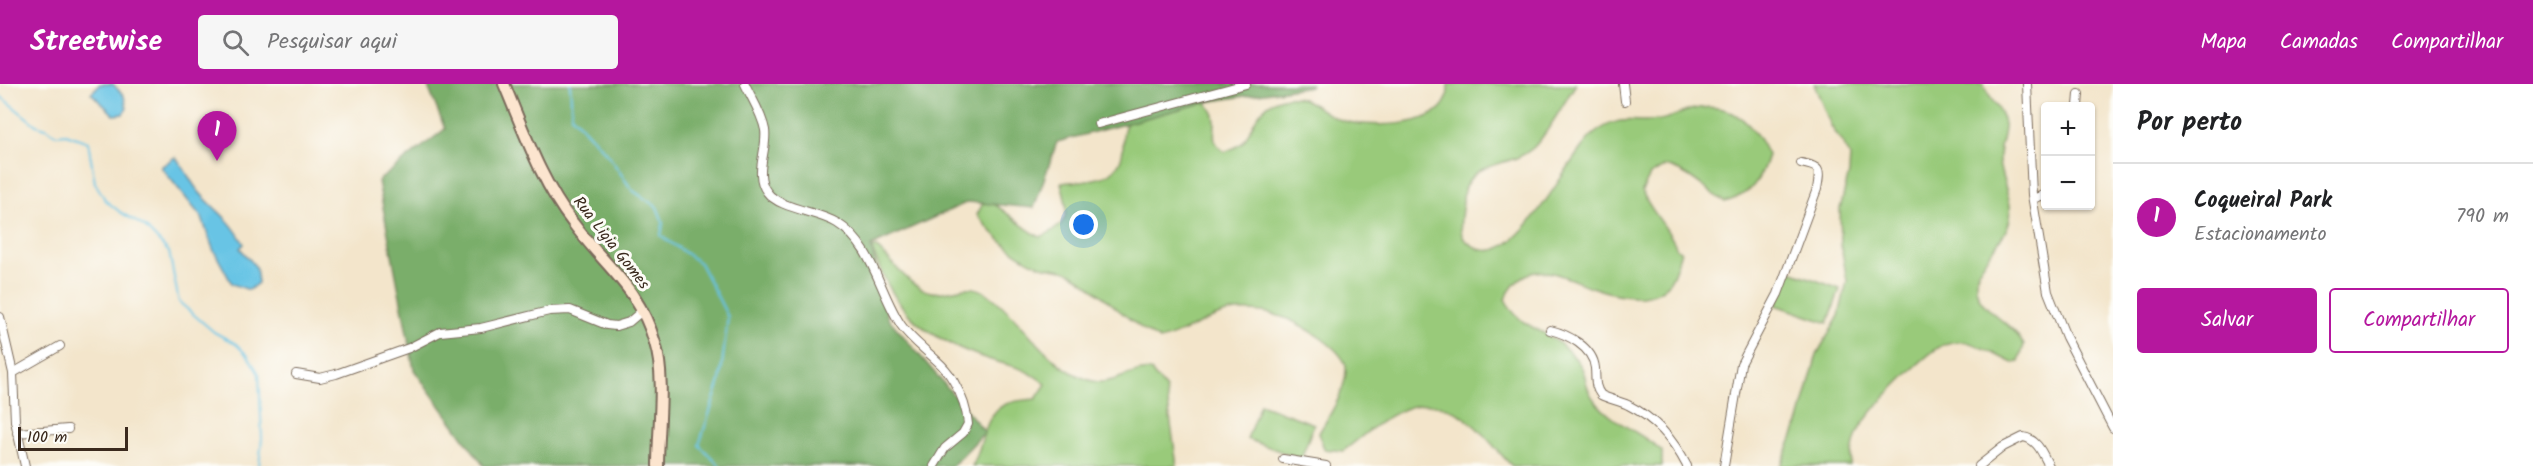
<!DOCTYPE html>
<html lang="pt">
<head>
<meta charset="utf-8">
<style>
  :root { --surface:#fff; --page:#f6f6f6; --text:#202124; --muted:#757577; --line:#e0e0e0; --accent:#b5179e }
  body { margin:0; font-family:Kalam,sans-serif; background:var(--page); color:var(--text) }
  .controls { position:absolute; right:18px; top:18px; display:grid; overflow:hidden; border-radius:6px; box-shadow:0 2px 4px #0004 }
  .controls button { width:54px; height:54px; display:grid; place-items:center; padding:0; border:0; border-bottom:2px solid var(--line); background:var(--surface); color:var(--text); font:30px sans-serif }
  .scale { position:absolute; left:18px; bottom:15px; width:110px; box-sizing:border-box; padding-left:6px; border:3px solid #3b2a1e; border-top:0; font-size:16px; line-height:21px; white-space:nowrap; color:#3b2a1e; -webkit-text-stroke:4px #fdfcf7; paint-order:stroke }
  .you { position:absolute; left:1084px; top:141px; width:21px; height:21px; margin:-15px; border:4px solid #fff; border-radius:50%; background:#1a73e8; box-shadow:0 0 0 9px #1a73e833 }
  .badge { display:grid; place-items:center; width:39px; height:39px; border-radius:50%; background:var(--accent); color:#fff; font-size:20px; font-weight:700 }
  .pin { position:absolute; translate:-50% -50px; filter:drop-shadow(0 2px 3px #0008) }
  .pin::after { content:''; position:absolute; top:32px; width:21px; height:18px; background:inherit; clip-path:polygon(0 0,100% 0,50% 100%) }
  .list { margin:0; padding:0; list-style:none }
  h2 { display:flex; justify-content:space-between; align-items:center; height:78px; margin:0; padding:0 24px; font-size:26px }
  h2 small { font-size:20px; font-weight:400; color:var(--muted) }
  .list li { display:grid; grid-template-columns:39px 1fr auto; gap:18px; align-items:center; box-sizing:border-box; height:108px; padding:0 24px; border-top:2px solid var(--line) }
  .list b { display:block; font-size:22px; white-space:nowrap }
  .list p { margin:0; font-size:20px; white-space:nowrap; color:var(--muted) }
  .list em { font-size:20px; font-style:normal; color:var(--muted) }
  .actions { display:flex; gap:12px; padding:18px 24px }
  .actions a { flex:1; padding:14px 0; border:2px solid var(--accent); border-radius:6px; text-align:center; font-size:21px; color:var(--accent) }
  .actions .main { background:var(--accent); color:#fff }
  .icon { flex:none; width:33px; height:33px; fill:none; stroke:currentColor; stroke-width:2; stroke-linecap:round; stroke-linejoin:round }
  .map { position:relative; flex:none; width:2113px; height:382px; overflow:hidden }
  header { display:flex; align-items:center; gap:36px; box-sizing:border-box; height:84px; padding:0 30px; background:var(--accent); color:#fff }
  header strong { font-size:28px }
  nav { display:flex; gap:33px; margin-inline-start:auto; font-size:21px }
  .search { width:420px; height:54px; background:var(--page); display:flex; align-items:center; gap:15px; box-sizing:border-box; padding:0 21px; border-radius:6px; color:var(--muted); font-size:22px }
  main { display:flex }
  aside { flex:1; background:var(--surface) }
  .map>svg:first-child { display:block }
</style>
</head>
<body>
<header>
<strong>Streetwise</strong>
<div class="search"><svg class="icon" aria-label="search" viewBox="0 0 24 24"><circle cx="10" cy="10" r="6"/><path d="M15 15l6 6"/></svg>Pesquisar aqui</div>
<nav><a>Mapa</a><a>Camadas</a><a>Compartilhar</a></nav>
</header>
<main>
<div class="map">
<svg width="2113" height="382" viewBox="0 0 2113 382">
  <rect width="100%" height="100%" fill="#fdfcf7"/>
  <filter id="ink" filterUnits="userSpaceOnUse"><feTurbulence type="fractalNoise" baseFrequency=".0167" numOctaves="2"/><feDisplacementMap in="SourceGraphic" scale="12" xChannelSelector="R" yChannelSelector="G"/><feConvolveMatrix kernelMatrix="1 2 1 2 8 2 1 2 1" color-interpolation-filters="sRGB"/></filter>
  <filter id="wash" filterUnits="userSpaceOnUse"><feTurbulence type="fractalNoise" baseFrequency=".008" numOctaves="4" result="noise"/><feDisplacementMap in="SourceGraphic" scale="24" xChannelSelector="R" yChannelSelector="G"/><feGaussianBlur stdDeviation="1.35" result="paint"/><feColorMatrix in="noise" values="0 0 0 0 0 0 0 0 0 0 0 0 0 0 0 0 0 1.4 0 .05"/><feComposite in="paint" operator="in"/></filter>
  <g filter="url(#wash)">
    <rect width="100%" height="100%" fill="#f3e5cb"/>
    <!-- green -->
    <path fill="#99ca7a" stroke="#6a7a4c" stroke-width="1.5" d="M 1448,0 L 1576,0 C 1564,18 1548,50 1533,64 C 1510,84 1478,75 1465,103 C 1462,110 1464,118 1462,125 C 1461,135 1458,147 1465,156 C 1465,156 1471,161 1472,161 C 1516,194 1567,70 1595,49 C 1621,29 1633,40 1660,36 C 1671,34 1680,29 1690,26 C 1729,15 1753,38 1768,71 C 1760,97 1752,110 1725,118 C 1703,105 1692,89 1665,82 L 1650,91 L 1642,107 C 1651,129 1669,143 1677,165 L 1681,167 C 1678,177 1675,193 1667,201 C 1661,208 1651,211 1642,212 C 1625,213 1608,209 1591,203 C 1556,190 1527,171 1505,215 C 1521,247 1542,242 1564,263 C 1572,270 1581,279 1584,289 C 1587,300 1587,308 1596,318 C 1614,340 1641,348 1662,367 L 1662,382 L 1512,382 C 1498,368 1486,351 1471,339 C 1422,296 1384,336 1343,367 L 1324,365 L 1319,349 C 1330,330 1345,309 1346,286 C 1348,267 1299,238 1282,233 C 1268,228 1251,226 1237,227 C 1214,229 1184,250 1160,256 C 1130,240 1105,211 1076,192 C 1062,183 1055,186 1041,182 C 1015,173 994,152 977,131 L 985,115 C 1006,125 1019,142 1040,153 C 1070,141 1070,128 1061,99 C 1085,95 1119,101 1123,65 C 1124,53 1121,48 1128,37 L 1206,18 C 1209,22 1213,27 1214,31 C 1218,47 1207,55 1225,68 C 1230,65 1237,63 1241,60 C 1245,57 1247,52 1249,48 C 1257,31 1266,16 1287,13 C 1309,10 1322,31 1341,36 C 1366,44 1436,45 1447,14 C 1448,10 1448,4 1448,0 Z
      M 1814,0 L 1983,0 C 1987,13 2003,26 2004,40 C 2005,51 1998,64 1999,76 C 2000,95 2013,115 2010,134 C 2006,162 1966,181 1978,211 C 1984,225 2003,236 2014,247 C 2018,251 2021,257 2024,261 L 2019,278 L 2013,279 C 1993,271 1971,252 1948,259 C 1929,264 1869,327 1859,346 C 1853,357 1852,370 1850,382 L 1781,382 L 1799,337 L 1817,270 L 1839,232 L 1847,197 L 1841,161 L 1840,125 L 1849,89 L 1850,71 L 1831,42 Z
      M 871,162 L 878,165 C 893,178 910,204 931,208 C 953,212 966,195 988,210 C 1025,236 1045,282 1089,296 C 1112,304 1130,284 1151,287 L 1166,305 L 1177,382 L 972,382 C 983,364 983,331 1004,321 C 1013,316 1026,316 1036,315 L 1046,300 C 1019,279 1008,283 979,272 C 917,249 893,224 871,162 Z
      M 1788,186 L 1840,205 L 1828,239 L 1776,221 Z
      M 1260,320 L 1314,340 L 1301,375 L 1247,355 Z"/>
    <!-- forest -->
    <path fill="#7aae6a" stroke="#5a6c44" stroke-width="1.5" d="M 427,0 L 1311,0 L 1310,2 L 1206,18 L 1057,58 L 1034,124 L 968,118 L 871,162 L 888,234 L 985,348 L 952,382 L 484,382 L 414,286 L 378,97 L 445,45 Z"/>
    <!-- water -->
    <path fill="#67c4e5" stroke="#517782" stroke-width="1.5" d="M 100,0 L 113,0 L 124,12 L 127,24 L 123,30 L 114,31 L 91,9 Z
      M 175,73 C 185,83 190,98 200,109 C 218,129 229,133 244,160 L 240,164 L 256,183 L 258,199 L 249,206 L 232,200 L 213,165 L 202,134 L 161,83 Z"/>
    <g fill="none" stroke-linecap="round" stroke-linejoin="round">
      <!-- stream -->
      <path stroke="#67c4e5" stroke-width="2" d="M 570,0 L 572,32 L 608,71 L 632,106 L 657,123 L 663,138 L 661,152 L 700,179 L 728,233 L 720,297 L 699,361 L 720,382
        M 0,12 L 36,41 L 46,44 L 56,51 L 66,50 L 88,58 L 95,99 L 106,117 L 120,128 L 145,143 L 169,168 L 179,218 L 214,248 L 236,260 L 248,272 L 259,290 L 262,354 L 259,382"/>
    </g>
  </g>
  <g filter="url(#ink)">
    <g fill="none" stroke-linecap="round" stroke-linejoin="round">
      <!-- street casing -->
      <g stroke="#7b6b5b" stroke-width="10">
        <path id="street" d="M 745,0 C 752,15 762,30 765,46 C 768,66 753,90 767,108 C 779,125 818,127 837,139 C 873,161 879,208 901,241 C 916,263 942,275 954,298 C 961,310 967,326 968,340 L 963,349 L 945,364 L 934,382
          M 1623,0 L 1625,17
          M 2027,0 L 2032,111 L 2048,208 L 2066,253 L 2113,344
          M 2078,22 L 2079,10
          M 1098,40 L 1246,0
          M 2033,115 L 2046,110
          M 0,233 L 13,289 L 15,337 L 25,382
          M 1550,246 C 1567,250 1593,263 1595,284 C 1596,295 1594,302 1601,311 C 1609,315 1619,317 1628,321 C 1656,335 1673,355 1687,382
          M 13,289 L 60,262
          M 296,290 L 320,294 L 336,290 L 409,264 L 440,248 L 481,244 L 549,227 L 570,226 L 607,241 L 616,242 L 629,238 L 643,226
          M 17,349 L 68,345
          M 1283,375 L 1326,382
          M 1724,382 L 1741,280 L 1778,210 L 1817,105 C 1820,86 1822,83 1801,79
          M 1979,382 L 2003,363 L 2023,353 C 2038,355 2043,371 2049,382"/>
      </g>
      <!-- secondary casing -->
      <g stroke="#7b6b5b" stroke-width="14">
        <path id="secondary" d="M 504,0 C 524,47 541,98 573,139 C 605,183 639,203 655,259 C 666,294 658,344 658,382"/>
      </g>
      <!-- street -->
      <use href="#street" stroke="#fff" stroke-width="8"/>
      <!-- secondary -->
      <use href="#secondary" stroke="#fce5cf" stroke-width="10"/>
    </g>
  </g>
  <g text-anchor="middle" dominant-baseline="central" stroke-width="6" stroke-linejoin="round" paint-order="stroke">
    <!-- street labels -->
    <g font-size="16" fill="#3b2a1e" stroke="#fdfcf7">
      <text transform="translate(611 159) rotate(52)">Rua Ligia Gomes</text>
    </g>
  </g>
</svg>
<div class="controls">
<button>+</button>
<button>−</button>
</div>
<div class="scale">100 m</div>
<div class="you"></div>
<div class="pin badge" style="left:217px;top:77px">1</div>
</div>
<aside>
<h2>Por perto<small></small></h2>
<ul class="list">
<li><span class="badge">1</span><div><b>Coqueiral Park</b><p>Estacionamento</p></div><em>790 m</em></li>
</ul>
<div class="actions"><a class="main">Salvar</a><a>Compartilhar</a></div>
</aside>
</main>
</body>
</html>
